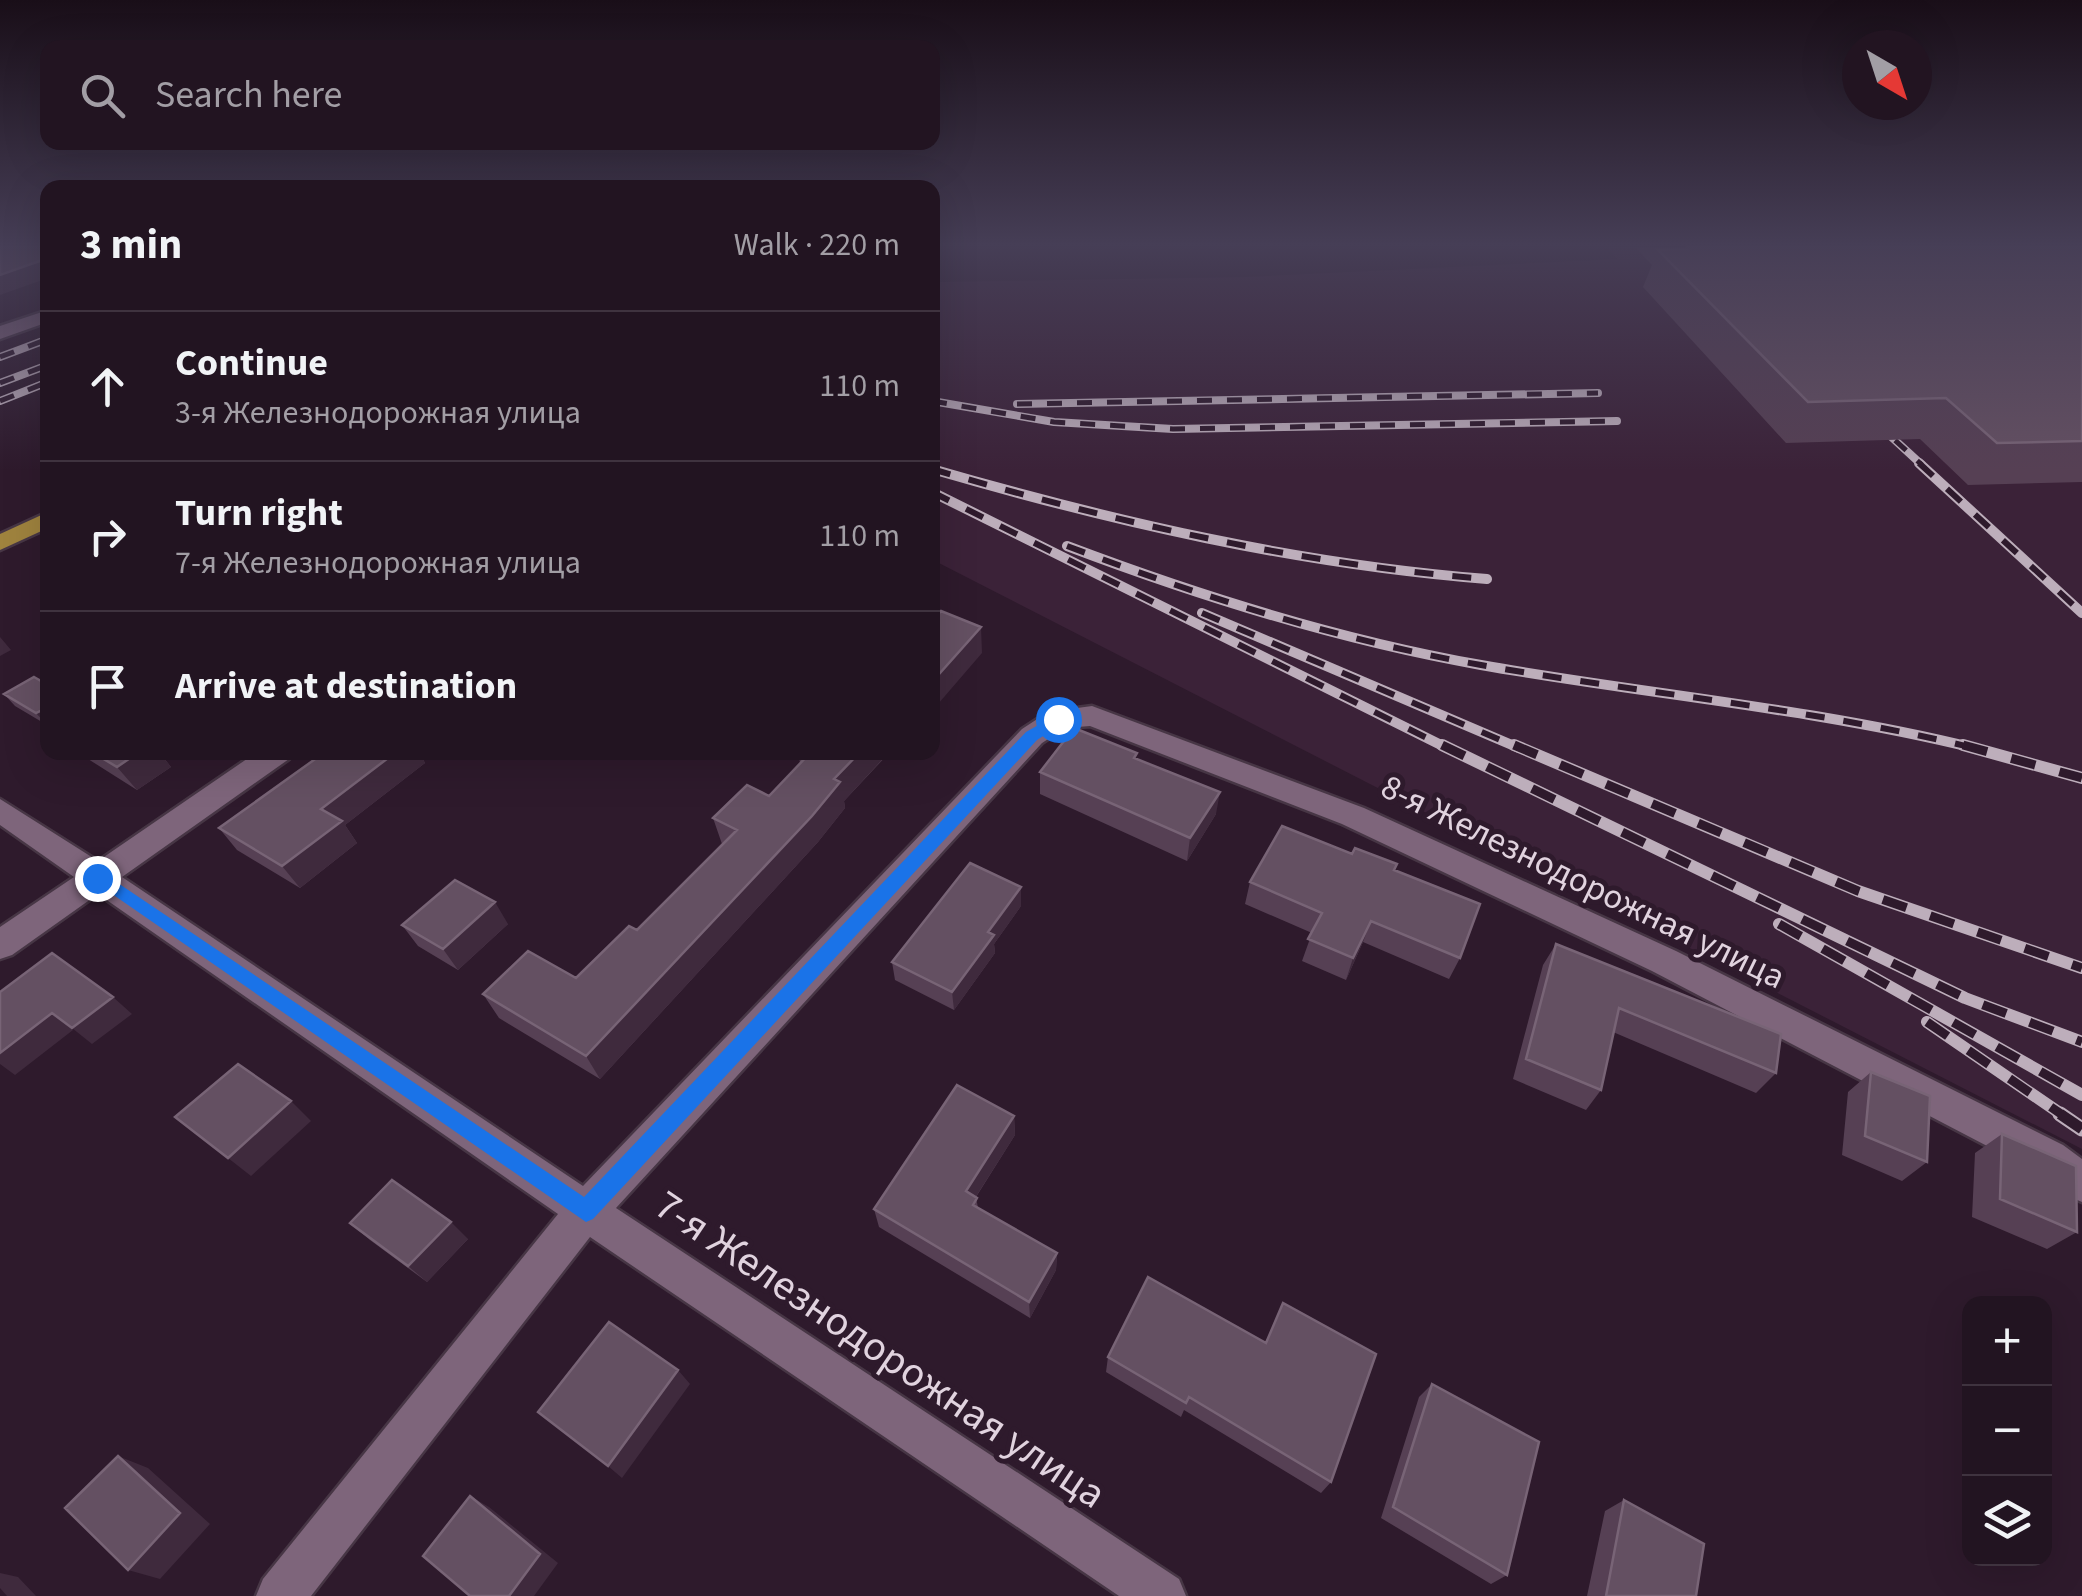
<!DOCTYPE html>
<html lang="en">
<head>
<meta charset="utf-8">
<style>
  :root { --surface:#221421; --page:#2a1d2a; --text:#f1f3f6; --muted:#a29ea5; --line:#3f333f }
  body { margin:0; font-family:"Source Sans 3",sans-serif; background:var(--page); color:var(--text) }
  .controls { position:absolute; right:30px; bottom:30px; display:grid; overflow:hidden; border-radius:20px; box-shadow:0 10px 40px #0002 }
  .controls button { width:90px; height:90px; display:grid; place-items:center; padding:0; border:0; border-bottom:2px solid var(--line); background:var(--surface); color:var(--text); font:50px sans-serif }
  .compass { position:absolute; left:1842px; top:30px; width:90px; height:90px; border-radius:50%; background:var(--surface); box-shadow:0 10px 40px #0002; rotate:141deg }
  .stop { position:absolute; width:30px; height:30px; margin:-22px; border:8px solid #1a73e8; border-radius:50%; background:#fff }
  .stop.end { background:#1a73e8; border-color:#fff; box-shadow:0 2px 10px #0008 }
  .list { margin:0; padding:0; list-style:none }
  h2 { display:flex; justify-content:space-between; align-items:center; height:130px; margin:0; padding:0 40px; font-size:42px }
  h2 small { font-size:32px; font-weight:400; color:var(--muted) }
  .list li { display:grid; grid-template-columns:65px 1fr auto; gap:30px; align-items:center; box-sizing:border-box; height:150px; padding:0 40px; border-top:2px solid var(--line) }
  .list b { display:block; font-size:38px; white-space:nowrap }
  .list p { margin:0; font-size:32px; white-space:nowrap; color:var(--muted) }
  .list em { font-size:32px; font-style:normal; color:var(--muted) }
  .icon { flex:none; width:55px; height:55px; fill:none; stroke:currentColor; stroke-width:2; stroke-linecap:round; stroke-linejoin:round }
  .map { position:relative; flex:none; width:2082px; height:1596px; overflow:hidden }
  .search { position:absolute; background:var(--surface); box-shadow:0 10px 40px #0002; left:40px; top:40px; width:900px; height:110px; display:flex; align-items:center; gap:25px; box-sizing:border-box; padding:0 35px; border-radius:20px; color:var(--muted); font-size:38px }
  .panel { position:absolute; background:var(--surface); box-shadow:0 10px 40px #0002; left:40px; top:180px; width:900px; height:580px; border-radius:20px }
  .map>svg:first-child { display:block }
</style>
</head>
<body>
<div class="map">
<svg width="2082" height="1596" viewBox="0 0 2082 1596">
  <rect width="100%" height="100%" fill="#2e1a2c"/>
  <!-- built -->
  <path fill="#3b2238" d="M 1607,247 L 2082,247 L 2082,1149 L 933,560 L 932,282 L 1245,277 L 1617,259 Z"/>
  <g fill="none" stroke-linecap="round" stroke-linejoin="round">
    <!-- minor casing -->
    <g stroke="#473645" stroke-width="5">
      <path id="minor" d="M 48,310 L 48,322 L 0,339 L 0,326 Z
        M 1092,706 L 1364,808 L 1676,951 L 2063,1145 L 2082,1159 L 2082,1202 L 2068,1196 L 2035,1171 L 1652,971 L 1342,824 L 1090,726 L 1065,728 L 1042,743 L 616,1208 L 1179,1579 L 1186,1596 L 1119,1596 L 590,1237 L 311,1596 L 256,1596 L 263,1579 L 558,1214 L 98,894 L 12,955 L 0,959 L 0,927 L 74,877 L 0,825 L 0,799 L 98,861 L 257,752 L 293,752 L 289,759 L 122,877 L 583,1186 L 1022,729 L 1048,712 Z"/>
    </g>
    <!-- major casing -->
    <g stroke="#473645" stroke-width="5">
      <path id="major" d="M 48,512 L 48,528 L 0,550 L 0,534 Z"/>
    </g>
    <!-- minor -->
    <use href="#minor" fill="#7e657b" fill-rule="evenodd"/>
    <!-- major -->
    <use href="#major" fill="#9f833e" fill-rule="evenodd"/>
    <!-- rail-far3 casing -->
    <g stroke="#bdaebb" stroke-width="8">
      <path id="rail-far3" d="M 0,357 L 48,339
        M 0,383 L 48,365
        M 0,401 L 48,382
        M 932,401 L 1054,422 L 1173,429 L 1617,421
        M 1017,404 L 1598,393
        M 1873,420 L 1922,465"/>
    </g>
    <!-- rail-far2 casing -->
    <g stroke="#bdaebb" stroke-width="10">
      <path id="rail-far2" d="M 1919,463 L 2082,613
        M 932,469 C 1115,522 1297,564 1487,579
        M 932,492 L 1447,748
        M 1067,546 C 1202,597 1339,640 1481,665 C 1645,694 1811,708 1974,748
        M 1202,613 L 1519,748"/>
    </g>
    <!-- rail-far1 casing -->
    <g stroke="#bdaebb" stroke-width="12">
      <path id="rail-far1" d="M 1442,745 L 1965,998 L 2082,1042
        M 1514,745 L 1858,891 L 2082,968
        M 1963,745 L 2082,778
        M 1779,924 L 2082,1095
        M 1927,1022 L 2064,1116"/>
    </g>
    <!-- rail casing -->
    <g stroke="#bdaebb" stroke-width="15">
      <path id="rail" d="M 2060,1114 L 2082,1129"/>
    </g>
    <!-- rail-far3 -->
    <use href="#rail-far3" stroke="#2e1a2c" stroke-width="5" stroke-dasharray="15" stroke-linecap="butt"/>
    <!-- rail-far2 -->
    <use href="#rail-far2" stroke="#2e1a2c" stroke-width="6" stroke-dasharray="19" stroke-linecap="butt"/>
    <!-- rail-far1 -->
    <use href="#rail-far1" stroke="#2e1a2c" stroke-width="9" stroke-dasharray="25" stroke-linecap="butt"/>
    <!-- rail -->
    <use href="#rail" stroke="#2e1a2c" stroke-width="11" stroke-dasharray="32" stroke-linecap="butt"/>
  </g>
  <!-- wall -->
  <path fill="#564054" d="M 932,247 L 935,247 L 936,266 L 932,267 Z
    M 1635,247 L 2082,247 L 2082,482 L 1968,485 L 1920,439 L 1786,443 L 1643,287 L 1652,265 Z
    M 34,677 L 47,725 L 15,706 L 4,694 Z
    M 77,752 L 159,752 L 171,767 L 137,790 Z
    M 325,752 L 419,752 L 425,763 L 345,825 L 357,843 L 300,888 L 237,850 L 219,828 Z
    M 798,752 L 897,752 L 895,755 L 889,753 L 844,801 L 845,808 L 818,842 L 600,1079 L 499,1018 L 483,994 L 576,978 L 637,930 L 722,844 L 713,818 L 769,796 L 800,763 Z
    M 1137,759 L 1216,814 L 1187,861 L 1040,794 L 1040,772 Z
    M 1395,870 L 1460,958 L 1449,979 L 1363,942 L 1346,980 L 1302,961 L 1312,933 L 1245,904 L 1250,882 Z
    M 1021,906 L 994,944 L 995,953 L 954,1010 L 895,980 L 892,962 Z
    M 508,924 L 458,970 L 418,946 L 402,925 Z
    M 1556,944 L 1776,1073 L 1756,1093 L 1613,1032 L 1601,1090 L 1586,1110 L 1513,1079 L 1543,965 Z
    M 1871,1072 L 1927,1162 L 1902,1181 L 1842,1155 L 1848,1092 Z
    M 1014,1116 L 1015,1135 L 976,1197 L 978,1208 L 1057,1253 L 1056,1270 L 1030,1318 L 879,1227 L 874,1209 Z
    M 2002,1134 L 2077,1232 L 2047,1249 L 1972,1217 L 1975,1153 Z
    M 350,1223 L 468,1239 L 427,1282 L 370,1240 Z
    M 1283,1303 L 1331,1482 L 1321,1493 L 1184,1410 L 1181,1417 L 1106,1372 L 1108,1357 L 1266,1343 Z
    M 1432,1384 L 1507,1575 L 1491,1584 L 1381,1518 L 1419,1397 Z
    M 1624,1500 L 1696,1596 L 1587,1596 L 1605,1511 Z"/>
  <!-- shaded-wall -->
  <path fill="#3f2a3d" d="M 48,258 L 48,278 L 0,295 L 0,275 Z
    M 981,627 L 982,653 L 932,711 L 932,682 Z
    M 0,637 L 11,650 L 0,656 Z
    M 48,707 L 48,724 L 47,725 L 36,713 Z
    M 139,752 L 159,752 L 171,767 L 137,790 L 117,767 Z
    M 396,752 L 419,752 L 425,763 L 345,825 L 357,843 L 300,888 L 282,866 L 321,809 Z
    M 860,752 L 889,752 L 844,801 L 845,808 L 818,842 L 600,1079 L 586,1056 Z
    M 1220,792 L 1216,814 L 1187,861 L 1190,838 Z
    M 1021,887 L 1021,906 L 994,944 L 995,953 L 954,1010 L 952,992 L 988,932 Z
    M 495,902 L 508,924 L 458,970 L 443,949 Z
    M 1371,921 L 1363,942 L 1346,980 L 1353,958 Z
    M 113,997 L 132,1014 L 92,1044 L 72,1028 Z
    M 52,1013 L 73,1030 L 15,1075 L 0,1064 L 0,1053 Z
    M 291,1101 L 311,1121 L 251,1176 L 228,1158 Z
    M 1014,1116 L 1015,1135 L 968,1209 L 966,1191 Z
    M 451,1222 L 468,1239 L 427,1282 L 408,1266 Z
    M 1057,1253 L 1056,1270 L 1030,1318 L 1029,1302 Z
    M 678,1370 L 690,1384 L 622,1478 L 608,1466 Z
    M 118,1456 L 148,1468 L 210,1524 L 160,1579 L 128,1570 Z
    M 470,1496 L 489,1507 L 558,1563 L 534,1596 L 509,1596 Z
    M 0,1573 L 18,1577 L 36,1596 L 7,1596 L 0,1588 Z"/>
  <!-- building -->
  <path fill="#645062" stroke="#786476" stroke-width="2.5" d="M 0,247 L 48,247 L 48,258 L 0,275 Z
    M 1687,247 L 2082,247 L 2082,441 L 1997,443 L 1946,398 L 1808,402 L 1658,250 L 1688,249 Z
    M 941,611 L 981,627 L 932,682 L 932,620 Z
    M 34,677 L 48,685 L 48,707 L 36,713 L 4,694 Z
    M 1074,728 L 1137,753 L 1134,758 L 1220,792 L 1190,838 L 1040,772 Z
    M 92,752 L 139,752 L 117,767 Z
    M 325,752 L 396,752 L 321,809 L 342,821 L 282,866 L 219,828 Z
    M 811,752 L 860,752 L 834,779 L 840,782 L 812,816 L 586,1056 L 483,994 L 528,951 L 576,978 L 629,926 L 637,930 L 737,830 L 713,818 L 747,785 L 769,796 Z
    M 1282,826 L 1352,854 L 1355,848 L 1397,864 L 1394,870 L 1480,904 L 1460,958 L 1371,921 L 1353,958 L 1308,939 L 1322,913 L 1250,882 Z
    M 970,863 L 1021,887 L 988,932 L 994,935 L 952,992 L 892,962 Z
    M 455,880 L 495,902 L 443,949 L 402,925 Z
    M 1556,944 L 1781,1034 L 1776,1073 L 1619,1008 L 1601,1090 L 1526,1059 Z
    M 52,953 L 113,997 L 72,1028 L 52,1013 L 0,1053 L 0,992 Z
    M 238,1064 L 291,1101 L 228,1158 L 175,1117 Z
    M 1871,1072 L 1930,1096 L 1927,1162 L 1865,1136 Z
    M 957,1085 L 1014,1116 L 966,1191 L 977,1198 L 973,1205 L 1057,1253 L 1029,1302 L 874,1209 Z
    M 2002,1134 L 2076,1166 L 2077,1232 L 2000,1199 Z
    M 392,1180 L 451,1222 L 408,1266 L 350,1223 Z
    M 1148,1277 L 1266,1343 L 1283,1303 L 1376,1354 L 1331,1482 L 1189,1397 L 1186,1403 L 1108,1357 Z
    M 609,1322 L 678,1370 L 608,1466 L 538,1412 Z
    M 1432,1384 L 1539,1442 L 1507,1575 L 1393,1507 Z
    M 118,1456 L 180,1513 L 128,1570 L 65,1508 Z
    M 470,1496 L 540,1554 L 509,1596 L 470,1596 L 423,1556 Z
    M 1624,1500 L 1704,1544 L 1696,1596 L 1606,1596 Z"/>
  <!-- sky -->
  <linearGradient id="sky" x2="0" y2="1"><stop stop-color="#190e18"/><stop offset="0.52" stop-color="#463e56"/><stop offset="1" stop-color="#463e56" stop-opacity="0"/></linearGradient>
  <rect width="2082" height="471" fill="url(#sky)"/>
  <!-- route -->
  <path fill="#1a73e8" d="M 1058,714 L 1063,715 L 1063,723 L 1037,740 L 593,1219 L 586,1222 L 89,878 L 91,873 L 103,873 L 584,1197 L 1026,732 Z"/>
  <g text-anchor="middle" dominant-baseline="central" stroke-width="10" stroke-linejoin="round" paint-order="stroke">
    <!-- street labels -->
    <g font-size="35" fill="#e1d3df" stroke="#2e1a2c">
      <text transform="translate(1583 882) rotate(26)">8-я Железнодорожная улица</text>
    </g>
    <!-- near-street labels -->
    <g font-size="42" fill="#e1d3df" stroke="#2e1a2c">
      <text transform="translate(880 1350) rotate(34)">7-я Железнодорожная улица</text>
    </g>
  </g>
</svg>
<div class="controls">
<button>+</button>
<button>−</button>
<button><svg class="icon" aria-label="layers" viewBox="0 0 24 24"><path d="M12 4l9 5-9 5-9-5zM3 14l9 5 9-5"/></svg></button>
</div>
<svg class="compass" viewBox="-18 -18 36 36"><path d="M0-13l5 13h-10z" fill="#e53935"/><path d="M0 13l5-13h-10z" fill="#a29ea5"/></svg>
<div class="stop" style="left:1058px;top:719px"></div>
<div class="stop end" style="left:97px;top:878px"></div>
<div class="search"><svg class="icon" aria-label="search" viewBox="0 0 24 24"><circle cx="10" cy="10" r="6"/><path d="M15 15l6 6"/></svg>Search here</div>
<section class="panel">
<h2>3 min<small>Walk · 220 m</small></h2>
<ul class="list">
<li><svg class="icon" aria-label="ahead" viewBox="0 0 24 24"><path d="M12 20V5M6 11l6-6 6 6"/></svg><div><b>Continue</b><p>3-я Железнодорожная улица</p></div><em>110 m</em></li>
<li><svg class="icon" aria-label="right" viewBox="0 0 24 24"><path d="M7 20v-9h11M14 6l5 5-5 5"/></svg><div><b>Turn right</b><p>7-я Железнодорожная улица</p></div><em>110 m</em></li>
<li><svg class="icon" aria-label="arrive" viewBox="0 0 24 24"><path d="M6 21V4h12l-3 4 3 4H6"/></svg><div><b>Arrive at destination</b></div></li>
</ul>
</section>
</div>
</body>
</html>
